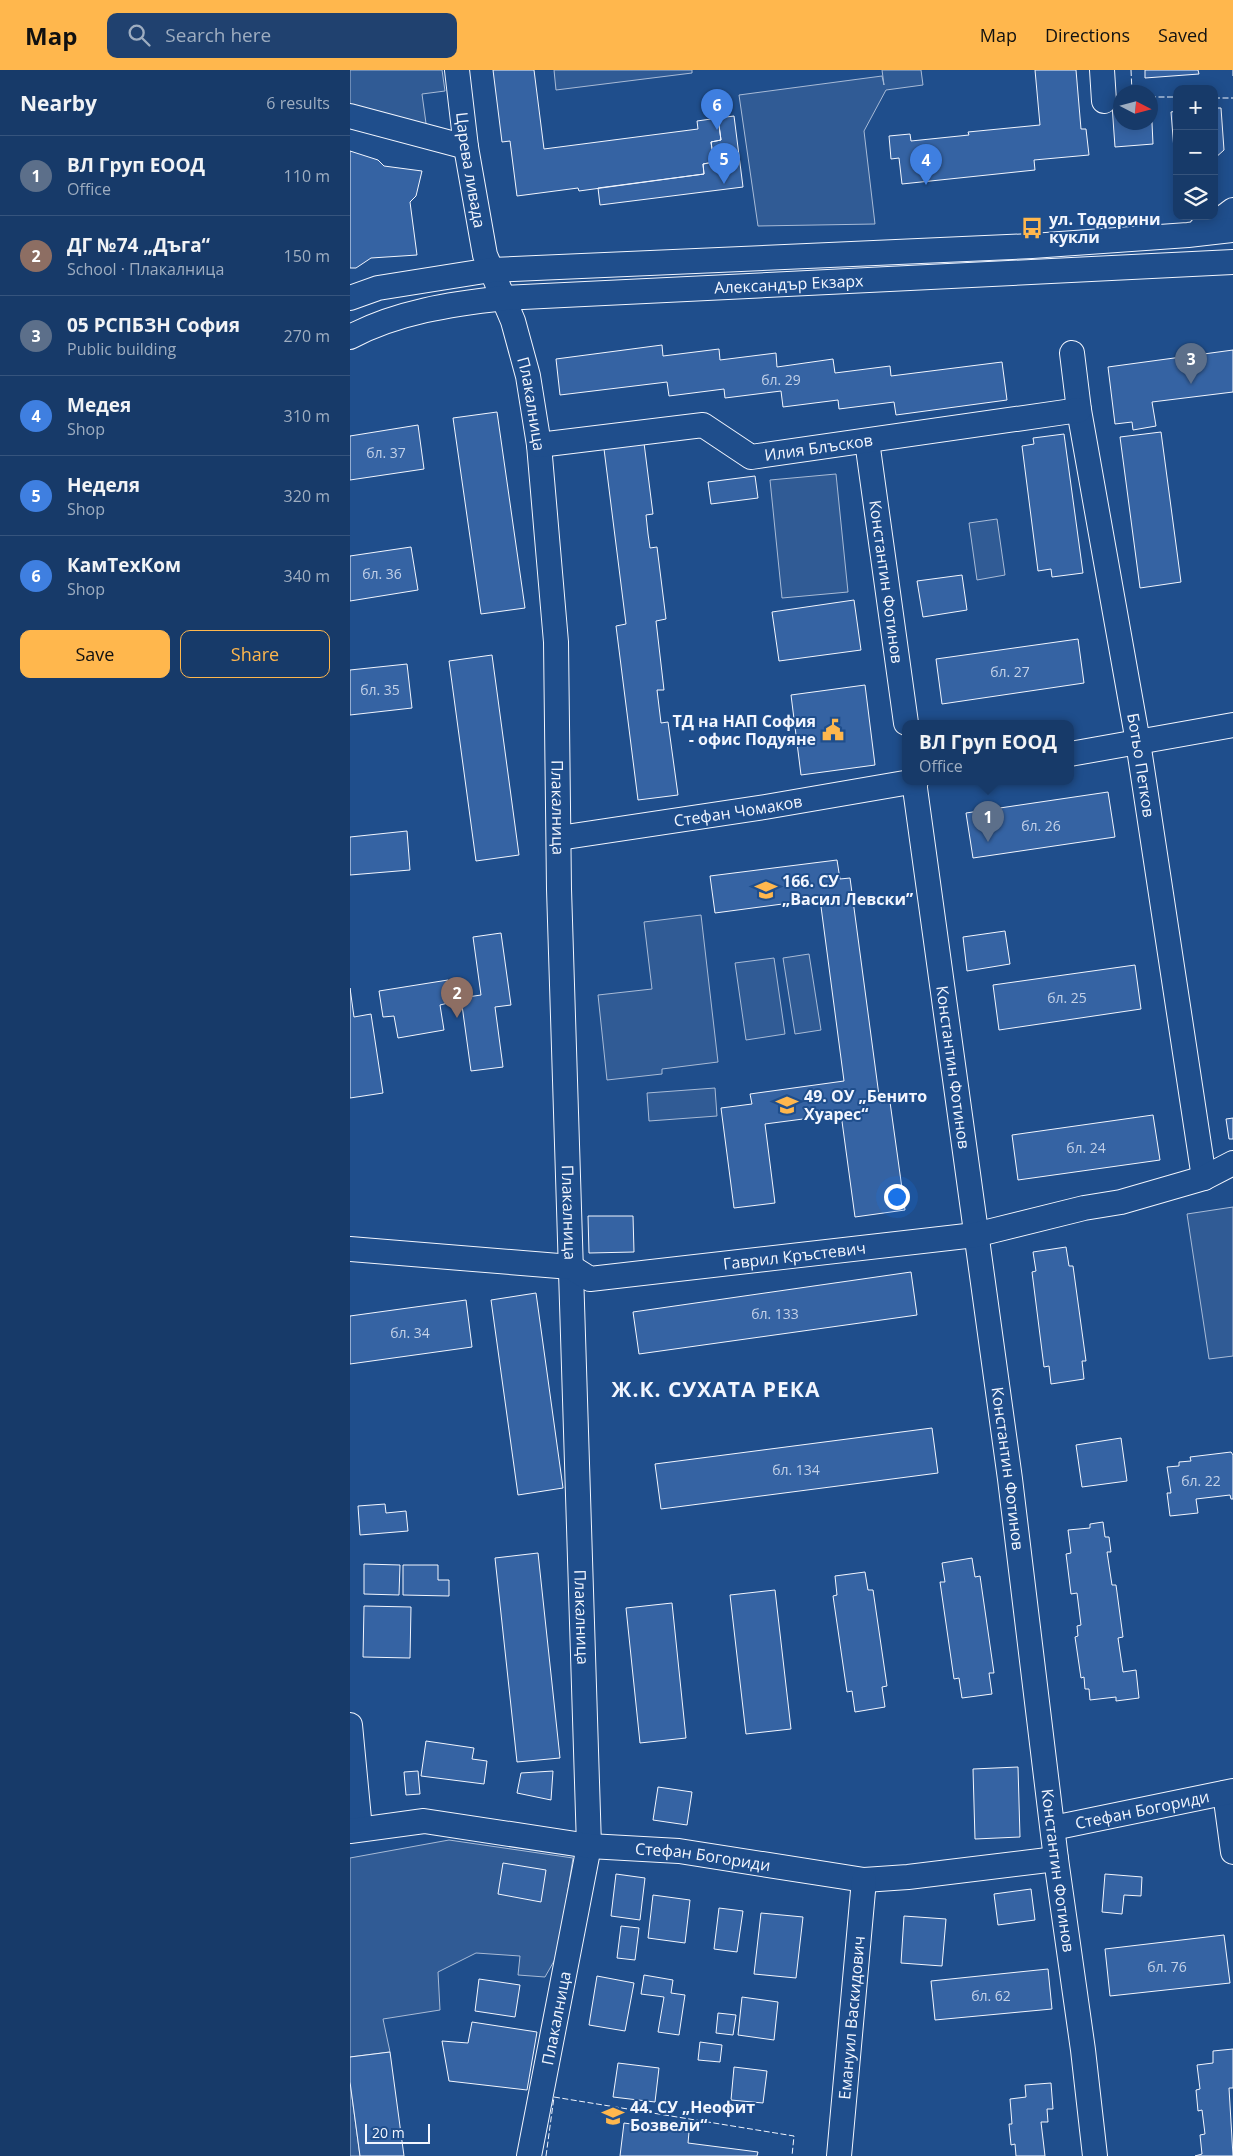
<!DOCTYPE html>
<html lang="en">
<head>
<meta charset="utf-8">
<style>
  :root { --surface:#173a69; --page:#20416f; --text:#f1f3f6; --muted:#9eadc0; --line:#36547d; --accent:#ffb74d }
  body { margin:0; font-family:"Open Sans",sans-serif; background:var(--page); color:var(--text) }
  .controls { position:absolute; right:15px; top:15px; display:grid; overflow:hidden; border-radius:10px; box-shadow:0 2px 12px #0003 }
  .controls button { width:45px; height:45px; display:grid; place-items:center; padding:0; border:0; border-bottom:1px solid var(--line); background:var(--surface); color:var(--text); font:25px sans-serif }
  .compass { position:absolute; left:763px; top:15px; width:45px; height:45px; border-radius:50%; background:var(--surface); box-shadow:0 2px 12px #0003; rotate:96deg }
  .scale { position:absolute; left:15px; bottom:12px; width:65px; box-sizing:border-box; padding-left:5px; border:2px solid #f2f6ff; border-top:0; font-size:14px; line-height:18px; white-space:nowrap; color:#f2f6ff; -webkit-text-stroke:4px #1f4e8c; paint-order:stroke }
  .you { position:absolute; left:546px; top:1126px; width:18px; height:18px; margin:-12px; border:4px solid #fff; border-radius:50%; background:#1a73e8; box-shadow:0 0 0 8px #1a73e833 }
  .badge { display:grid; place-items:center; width:32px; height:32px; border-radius:50%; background:var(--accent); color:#fff; font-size:16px; font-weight:700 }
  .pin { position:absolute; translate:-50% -41px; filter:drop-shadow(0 1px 2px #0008) }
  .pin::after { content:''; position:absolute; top:26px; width:18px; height:15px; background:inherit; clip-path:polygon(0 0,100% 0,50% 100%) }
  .popup { position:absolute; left:552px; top:650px; width:172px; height:65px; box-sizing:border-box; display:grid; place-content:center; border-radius:10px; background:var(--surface); filter:drop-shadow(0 1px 4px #0005); font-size:16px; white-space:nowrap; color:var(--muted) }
  .popup b { font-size:19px; color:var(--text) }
  .popup::after { content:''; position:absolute; left:50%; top:100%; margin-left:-10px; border:10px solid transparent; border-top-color:var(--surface) }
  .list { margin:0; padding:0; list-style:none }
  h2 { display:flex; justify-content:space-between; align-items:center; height:65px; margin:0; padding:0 20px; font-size:21px }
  h2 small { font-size:16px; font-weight:400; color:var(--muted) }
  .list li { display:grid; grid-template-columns:32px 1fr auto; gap:15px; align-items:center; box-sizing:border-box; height:80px; padding:0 20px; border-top:1px solid var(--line) }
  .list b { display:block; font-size:19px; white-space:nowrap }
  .list p { margin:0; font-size:16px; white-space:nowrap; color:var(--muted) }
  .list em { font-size:16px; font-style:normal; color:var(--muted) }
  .actions { display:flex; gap:10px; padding:15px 20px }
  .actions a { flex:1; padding:11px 0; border:1px solid var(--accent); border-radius:10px; text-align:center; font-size:18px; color:var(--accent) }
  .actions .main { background:var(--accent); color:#111 }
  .icon { flex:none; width:28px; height:28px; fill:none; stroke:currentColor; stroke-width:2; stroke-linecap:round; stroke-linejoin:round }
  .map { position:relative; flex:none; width:883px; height:2086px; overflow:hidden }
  header { display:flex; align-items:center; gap:30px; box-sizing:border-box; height:70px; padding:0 25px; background:var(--accent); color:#111 }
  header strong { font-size:24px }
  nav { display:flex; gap:28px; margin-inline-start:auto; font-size:18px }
  .search { width:350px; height:45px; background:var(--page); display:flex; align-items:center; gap:12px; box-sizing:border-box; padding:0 18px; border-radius:10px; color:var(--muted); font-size:19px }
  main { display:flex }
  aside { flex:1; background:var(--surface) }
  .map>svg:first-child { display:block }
</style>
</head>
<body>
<header>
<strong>Map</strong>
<div class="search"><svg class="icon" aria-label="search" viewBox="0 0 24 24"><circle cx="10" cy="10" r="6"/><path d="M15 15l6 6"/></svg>Search here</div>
<nav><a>Map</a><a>Directions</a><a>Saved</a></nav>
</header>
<main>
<aside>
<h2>Nearby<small>6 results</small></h2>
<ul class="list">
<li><span class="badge" style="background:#5c6f8a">1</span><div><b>ВЛ Груп ЕООД</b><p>Office</p></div><em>110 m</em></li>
<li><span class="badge" style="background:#8d6e63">2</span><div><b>ДГ №74 „Дъга“</b><p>School · Плакалница</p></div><em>150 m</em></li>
<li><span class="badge" style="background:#5c6f8a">3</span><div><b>05 РСПБЗН София</b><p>Public building</p></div><em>270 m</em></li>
<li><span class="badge" style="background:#3f7fe0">4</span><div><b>Медея</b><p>Shop</p></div><em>310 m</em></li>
<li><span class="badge" style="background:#3f7fe0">5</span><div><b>Неделя</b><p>Shop</p></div><em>320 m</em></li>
<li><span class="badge" style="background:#3f7fe0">6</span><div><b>КамТехКом</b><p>Shop</p></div><em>340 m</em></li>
</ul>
<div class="actions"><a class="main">Save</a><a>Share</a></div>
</aside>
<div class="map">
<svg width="883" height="2086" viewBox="0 0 883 2086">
  <rect width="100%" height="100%" fill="#1f4e8c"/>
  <!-- built -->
  <path fill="#305b95" stroke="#a8bbd7" d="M 0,0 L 92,0 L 95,21 L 72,24 L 78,68 L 0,46 Z
    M 204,0 L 342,0 L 342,3 L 206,20 Z
    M 532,0 L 571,0 L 573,15 L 536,20 L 514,61 L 525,154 L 408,156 L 389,25 L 532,6 L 534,15 Z
    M 486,404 L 498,522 L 432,528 L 420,410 Z
    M 647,449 L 655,505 L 627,510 L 619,453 Z
    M 351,845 L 368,992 L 312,999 L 312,1004 L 257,1010 L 248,925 L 302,919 L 294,852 Z
    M 459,884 L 471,960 L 445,964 L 433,888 Z
    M 424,888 L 435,964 L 396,970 L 385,893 Z
    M 365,1018 L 367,1046 L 299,1051 L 297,1023 Z
    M 883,1137 L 883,1286 L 859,1289 L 837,1144 Z
    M 99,1770 L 223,1788 L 208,1884 L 195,1907 L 168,1905 L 170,1886 L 126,1883 L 88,1902 L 90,1940 L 33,1949 L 40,1982 L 0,1987 L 0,1788 Z
    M 0,2012 L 10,2086 L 0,2086 Z"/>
  <!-- building -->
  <path fill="#3563a3" stroke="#f2f6ff" d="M 143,0 L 184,0 L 194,79 L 348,59 L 347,51 L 368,48 L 371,70 L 361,72 L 364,92 L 353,94 L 354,104 L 229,121 L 228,118 L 167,126 L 160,71 L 152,72 Z
    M 685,0 L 726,0 L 731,59 L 736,59 L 739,85 L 684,90 L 685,100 L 552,114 L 549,88 L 541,89 L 539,66 L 560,64 L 561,71 L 619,65 L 618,62 L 690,55 Z
    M 795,0 L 848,0 L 849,4 L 795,8 Z
    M 801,32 L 803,74 L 765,77 L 762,35 L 770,34 L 770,52 L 800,52 Z
    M 864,38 L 871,38 L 874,80 L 864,89 Z
    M 827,41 L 827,92 L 825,92 L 821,42 Z
    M 384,46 L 393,117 L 250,135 L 248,118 L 354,104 L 353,94 L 364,92 L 361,72 L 371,70 L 368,48 Z
    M 0,81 L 28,90 L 34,96 L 72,101 L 66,126 L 60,132 L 67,185 L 21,188 L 6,198 L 0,198 Z
    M 312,275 L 313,286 L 369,279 L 370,290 L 426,283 L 427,297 L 483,289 L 485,303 L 540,296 L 541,306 L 652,292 L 657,330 L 546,345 L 544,332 L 489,339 L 488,330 L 433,337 L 431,321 L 375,328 L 374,319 L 319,326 L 317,312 L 210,325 L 206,289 Z
    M 883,280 L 883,322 L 802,332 L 806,356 L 783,360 L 782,352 L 765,354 L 758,297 Z
    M 147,342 L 175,538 L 131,544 L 103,348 Z
    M 68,355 L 74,399 L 0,410 L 0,366 Z
    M 811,362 L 831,512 L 790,518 L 770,367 Z
    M 714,364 L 733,503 L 702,507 L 701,499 L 688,501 L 672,376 L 684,374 L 683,368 Z
    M 294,373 L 303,444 L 296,445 L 298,464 L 300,478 L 307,477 L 316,549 L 306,551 L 314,620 L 307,620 L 311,653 L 318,652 L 328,725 L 288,730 L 266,556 L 276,554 L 254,379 Z
    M 405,406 L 408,428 L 361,434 L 358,412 Z
    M 61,477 L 68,520 L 0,531 L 0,486 Z
    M 612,505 L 617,540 L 573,547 L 567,511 Z
    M 504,530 L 511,580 L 429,591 L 422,542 Z
    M 728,569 L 734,613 L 592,634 L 586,589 Z
    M 142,585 L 169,785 L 126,791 L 99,591 Z
    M 57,594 L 62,638 L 0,645 L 0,600 Z
    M 515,615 L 525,695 L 451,705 L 441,625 Z
    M 758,722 L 765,767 L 623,788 L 616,743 Z
    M 57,761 L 60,800 L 0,805 L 0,767 Z
    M 487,790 L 490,809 L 500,808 L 530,1033 L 540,1032 L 555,1140 L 505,1147 L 491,1044 L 415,1054 L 425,1133 L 384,1138 L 371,1038 L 402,1034 L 400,1024 L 494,1011 L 470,829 L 365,843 L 360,806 Z
    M 655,861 L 660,894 L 617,901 L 613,867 Z
    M 151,863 L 161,935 L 145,937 L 153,997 L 121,1001 L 111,928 L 131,925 L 123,867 Z
    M 785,895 L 791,939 L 649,960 L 643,915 Z
    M 98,910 L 102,932 L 90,935 L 94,960 L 48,968 L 44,946 L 33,947 L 29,921 Z
    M 0,918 L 4,947 L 21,944 L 33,1023 L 0,1028 Z
    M 803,1045 L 810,1090 L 668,1110 L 662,1065 Z
    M 883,1048 L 883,1069 L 879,1069 L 876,1049 Z
    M 238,1146 L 283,1146 L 284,1182 L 239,1183 Z
    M 716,1177 L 719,1196 L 723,1196 L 736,1291 L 732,1291 L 734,1309 L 701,1314 L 699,1296 L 694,1297 L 682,1202 L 686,1201 L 683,1182 Z
    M 561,1202 L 567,1245 L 289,1284 L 283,1242 Z
    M 186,1223 L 213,1418 L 168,1425 L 141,1230 Z
    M 116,1230 L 122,1277 L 0,1294 L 0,1246 Z
    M 582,1358 L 588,1403 L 311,1439 L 305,1394 Z
    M 771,1368 L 777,1411 L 732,1417 L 726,1375 Z
    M 881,1382 L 883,1385 L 883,1429 L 881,1429 L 880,1425 L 846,1429 L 848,1443 L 820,1446 L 817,1423 L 821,1423 L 817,1397 L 829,1396 L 829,1392 L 841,1391 L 840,1387 Z
    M 35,1434 L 36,1443 L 56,1441 L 58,1461 L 10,1465 L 8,1436 Z
    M 753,1452 L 755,1467 L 759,1467 L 761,1482 L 757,1482 L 762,1515 L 766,1515 L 773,1567 L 768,1568 L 773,1602 L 786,1600 L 789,1628 L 766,1631 L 766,1627 L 740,1630 L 739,1619 L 735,1619 L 734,1607 L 731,1608 L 725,1567 L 728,1566 L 727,1556 L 731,1555 L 727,1523 L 721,1524 L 716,1484 L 721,1483 L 718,1460 L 740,1458 L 740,1454 Z
    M 188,1483 L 210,1688 L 167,1692 L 145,1488 Z
    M 622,1488 L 625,1507 L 630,1506 L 644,1603 L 639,1603 L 642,1624 L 612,1628 L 609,1608 L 604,1609 L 590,1512 L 595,1512 L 592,1493 Z
    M 14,1494 L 50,1495 L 49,1525 L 14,1524 Z
    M 53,1495 L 88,1495 L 88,1510 L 99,1510 L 99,1526 L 53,1525 Z
    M 515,1502 L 518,1520 L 523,1520 L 537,1616 L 532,1617 L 535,1637 L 505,1642 L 502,1621 L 497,1622 L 483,1526 L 487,1525 L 485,1506 Z
    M 425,1520 L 441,1659 L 396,1664 L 380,1525 Z
    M 322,1533 L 336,1668 L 290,1673 L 276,1538 Z
    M 14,1536 L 61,1537 L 60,1588 L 13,1587 Z
    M 76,1671 L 124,1678 L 122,1689 L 137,1691 L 134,1714 L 71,1706 Z
    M 668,1697 L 670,1767 L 625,1769 L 623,1699 Z
    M 68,1701 L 70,1724 L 56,1725 L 54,1702 Z
    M 203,1701 L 201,1730 L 167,1723 L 171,1703 Z
    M 308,1717 L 342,1722 L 337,1755 L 303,1750 Z
    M 153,1793 L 196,1800 L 191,1832 L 148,1824 Z
    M 266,1804 L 295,1808 L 290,1850 L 261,1846 Z
    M 755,1804 L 792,1807 L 791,1826 L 774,1825 L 772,1844 L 752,1842 Z
    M 681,1819 L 685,1850 L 648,1855 L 644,1824 Z
    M 303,1825 L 340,1830 L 335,1873 L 298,1868 Z
    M 369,1838 L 393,1841 L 387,1882 L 364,1879 Z
    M 411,1843 L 453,1847 L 446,1908 L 404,1904 Z
    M 554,1846 L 596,1849 L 592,1896 L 551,1893 Z
    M 271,1856 L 289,1858 L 285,1890 L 267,1888 Z
    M 874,1865 L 880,1913 L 760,1926 L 755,1879 Z
    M 698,1899 L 702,1939 L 585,1950 L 581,1911 Z
    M 294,1905 L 323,1910 L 321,1923 L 335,1925 L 329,1965 L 308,1962 L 314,1927 L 291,1924 Z
    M 247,1906 L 284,1913 L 275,1961 L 239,1955 Z
    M 129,1909 L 170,1915 L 165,1947 L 125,1941 Z
    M 392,1927 L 428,1932 L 424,1970 L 388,1965 Z
    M 368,1943 L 386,1945 L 383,1965 L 366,1963 Z
    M 122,1952 L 187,1962 L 177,2020 L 99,2011 L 92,1971 L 118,1973 Z
    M 350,1972 L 372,1975 L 370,1992 L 348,1990 Z
    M 883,1979 L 883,2018 L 879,2018 L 883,2086 L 845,2086 L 852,2084 L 850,2065 L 855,2064 L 852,2040 L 848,2041 L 846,2020 L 850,2019 L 847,1995 L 863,1993 L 863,1981 Z
    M 40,1982 L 54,2086 L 10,2086 L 0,2012 L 0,1987 Z
    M 268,1993 L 309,1998 L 305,2032 L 263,2027 Z
    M 384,1997 L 417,2001 L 413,2033 L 381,2030 Z
    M 701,2013 L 703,2039 L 697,2039 L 698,2052 L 691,2052 L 695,2086 L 666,2086 L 665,2074 L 661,2075 L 659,2054 L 662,2054 L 660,2029 L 676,2027 L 675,2015 Z
    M 274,2053 L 339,2062 L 338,2073 L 408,2082 L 407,2086 L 270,2086 Z"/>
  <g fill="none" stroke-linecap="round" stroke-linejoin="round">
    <!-- minor casing -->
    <g stroke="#f2f6ff" stroke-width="26">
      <g id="minor">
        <path id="s1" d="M 107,0 L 116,77 L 135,185 L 163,251 L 178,306 L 189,375 L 206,572 L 209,819 L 239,1776 L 179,2086"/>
        <path d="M 752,0 L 754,31"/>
        <path d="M 0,46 L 116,77"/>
        <path d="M 851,159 L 871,149 L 883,140"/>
        <path d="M 0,228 L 28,218 L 141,200 L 682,176 L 838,165 L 883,160"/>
        <path id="s2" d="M 0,267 C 47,242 101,234 154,228 L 883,192"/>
        <path id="s3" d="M 722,283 L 729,340 L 788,672 L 854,1108"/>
        <path id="s4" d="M 517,371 L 556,653"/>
        <path id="s5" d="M 189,375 L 353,355 L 401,387 L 729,340"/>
        <path d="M 720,684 L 883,655"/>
        <path id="s6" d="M 564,711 L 660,1409 L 706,1789 L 733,1980 L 745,2086"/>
        <path id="s7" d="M 209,768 L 415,737 L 566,711"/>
        <path id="s8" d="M 0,1179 L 221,1197 L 240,1209 L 625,1165 L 734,1138 L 771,1132 L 854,1108 L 883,1093"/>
        <path d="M 0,1655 L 10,1759"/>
        <path d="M 875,1723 L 883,1782"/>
        <path id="s9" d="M 703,1758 L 883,1721"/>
        <path id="s10" d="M 0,1761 L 74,1751 L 239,1776 L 329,1781 L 514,1810 L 558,1807 L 706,1789"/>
        <path id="s11" d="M 489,2086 L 514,1810"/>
      </g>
    </g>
    <!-- minor -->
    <use href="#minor" stroke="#1f4e8c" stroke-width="24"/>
    <!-- fence -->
    <path stroke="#f2f6ff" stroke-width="1" stroke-dasharray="6 2.5" stroke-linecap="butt" d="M 781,0 L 782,22
      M 883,0 L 883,6
      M 800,27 L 827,27
      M 864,28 L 883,28
      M 196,2086 L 204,2027 L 444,2066 L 442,2086"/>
  </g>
  <!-- icons -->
  <defs>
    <g id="bus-bare" transform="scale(1.725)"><path d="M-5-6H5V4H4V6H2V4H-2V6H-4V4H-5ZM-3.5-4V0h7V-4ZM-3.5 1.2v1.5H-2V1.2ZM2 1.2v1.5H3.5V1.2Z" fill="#ffb74d" stroke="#1f4e8c" stroke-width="2.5" paint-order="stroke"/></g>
    <g id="civic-bare" transform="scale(1.725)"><path d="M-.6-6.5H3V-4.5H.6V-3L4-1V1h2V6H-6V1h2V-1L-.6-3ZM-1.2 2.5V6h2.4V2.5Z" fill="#ffb74d" stroke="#1f4e8c" stroke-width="2.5" paint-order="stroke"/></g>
    <g id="school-bare" transform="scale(1.725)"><path d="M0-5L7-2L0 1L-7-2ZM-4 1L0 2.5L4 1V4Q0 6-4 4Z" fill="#ffb74d" stroke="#1f4e8c" stroke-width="2.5" paint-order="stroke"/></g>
  </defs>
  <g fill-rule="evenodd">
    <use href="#bus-bare" x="682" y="158"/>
    <use href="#civic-bare" x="483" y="660"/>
    <use href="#school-bare" x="416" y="820"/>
    <use href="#school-bare" x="437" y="1035"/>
    <use href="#school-bare" x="263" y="2046"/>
  </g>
  <g text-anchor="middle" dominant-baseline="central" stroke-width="4" stroke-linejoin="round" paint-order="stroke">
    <!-- number labels -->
    <g font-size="14" fill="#c3d1e8">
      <text x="431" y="309">бл. 29</text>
      <text x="36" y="382">бл. 37</text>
      <text x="32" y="503">бл. 36</text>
      <text x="660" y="601">бл. 27</text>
      <text x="30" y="619">бл. 35</text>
      <text x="691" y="755">бл. 26</text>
      <text x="717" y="927">бл. 25</text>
      <text x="736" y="1077">бл. 24</text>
      <text x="425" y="1243">бл. 133</text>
      <text x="60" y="1262">бл. 34</text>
      <text x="446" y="1399">бл. 134</text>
      <text x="851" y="1410">бл. 22</text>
      <text x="817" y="1896">бл. 76</text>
      <text x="641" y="1925">бл. 62</text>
    </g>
    <!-- street labels -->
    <g font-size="16" fill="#f2f6ff" stroke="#1f4e8c">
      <text stroke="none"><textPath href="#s1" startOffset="101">Царева ливада</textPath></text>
      <text stroke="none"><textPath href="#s2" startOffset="445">Александър Екзарх</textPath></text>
      <text stroke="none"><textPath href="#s1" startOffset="344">Плакалница</textPath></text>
      <text stroke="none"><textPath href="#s5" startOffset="291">Илия Блъсков</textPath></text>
      <text stroke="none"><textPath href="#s4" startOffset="142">Константин Фотинов</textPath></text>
      <text stroke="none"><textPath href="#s3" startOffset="418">Ботьо Петков</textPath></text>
      <text stroke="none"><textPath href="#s1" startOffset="749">Плакалница</textPath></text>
      <text stroke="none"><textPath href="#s7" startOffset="181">Стефан Чомаков</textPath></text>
      <text stroke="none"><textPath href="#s6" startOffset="289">Константин Фотинов</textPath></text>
      <text stroke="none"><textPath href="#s1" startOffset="1154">Плакалница</textPath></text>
      <text stroke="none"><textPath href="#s8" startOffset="450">Гаврил Кръстевич</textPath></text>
      <text stroke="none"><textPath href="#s6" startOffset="694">Константин Фотинов</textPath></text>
      <text stroke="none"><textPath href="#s1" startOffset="1559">Плакалница</textPath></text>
      <text stroke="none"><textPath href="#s9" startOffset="91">Стефан Богориди</textPath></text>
      <text stroke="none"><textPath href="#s10" startOffset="356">Стефан Богориди</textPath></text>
      <text stroke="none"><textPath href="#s6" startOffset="1099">Константин Фотинов</textPath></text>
      <text transform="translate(206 1948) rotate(-79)">Плакалница</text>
      <text stroke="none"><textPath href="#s11" startOffset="139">Емануил Васкидович</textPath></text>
    </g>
    <!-- poi labels -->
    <g font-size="16" font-weight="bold" fill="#f2f6ff" stroke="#1f4e8c" text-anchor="start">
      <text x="699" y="149">ул. Тодорини<tspan x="699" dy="18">кукли</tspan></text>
      <text x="466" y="651" text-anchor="end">ТД на НАП София<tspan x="466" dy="18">- офис Подуяне</tspan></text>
      <text x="432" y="811">166. СУ<tspan x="432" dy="18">„Васил Левски”</tspan></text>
      <text x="454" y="1026">49. ОУ „Бенито<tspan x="454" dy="18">Хуарес“</tspan></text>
      <text x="280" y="2037">44. СУ „Неофит<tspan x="280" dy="18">Бозвели“</tspan></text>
    </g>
    <!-- district labels -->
    <g font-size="21" font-weight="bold" letter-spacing="1" fill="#f2f6ff" stroke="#1f4e8c">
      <text x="366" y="1319">Ж.К. СУХАТА РЕКА</text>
    </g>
  </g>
</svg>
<div class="controls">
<button>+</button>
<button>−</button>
<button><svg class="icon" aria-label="layers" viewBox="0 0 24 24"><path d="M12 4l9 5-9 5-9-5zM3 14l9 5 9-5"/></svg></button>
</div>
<svg class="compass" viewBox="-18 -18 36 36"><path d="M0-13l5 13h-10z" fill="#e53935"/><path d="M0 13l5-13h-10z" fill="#9eadc0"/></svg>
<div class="scale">20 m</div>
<div class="you"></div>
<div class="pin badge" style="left:638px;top:772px;background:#5c6f8a">1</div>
<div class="popup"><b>ВЛ Груп ЕООД</b>Office</div>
<div class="pin badge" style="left:107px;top:948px;background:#8d6e63">2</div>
<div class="pin badge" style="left:841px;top:314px;background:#5c6f8a">3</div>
<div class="pin badge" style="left:576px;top:115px;background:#3f7fe0">4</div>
<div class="pin badge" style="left:374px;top:114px;background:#3f7fe0">5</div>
<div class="pin badge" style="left:367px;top:60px;background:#3f7fe0">6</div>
</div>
</main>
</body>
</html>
